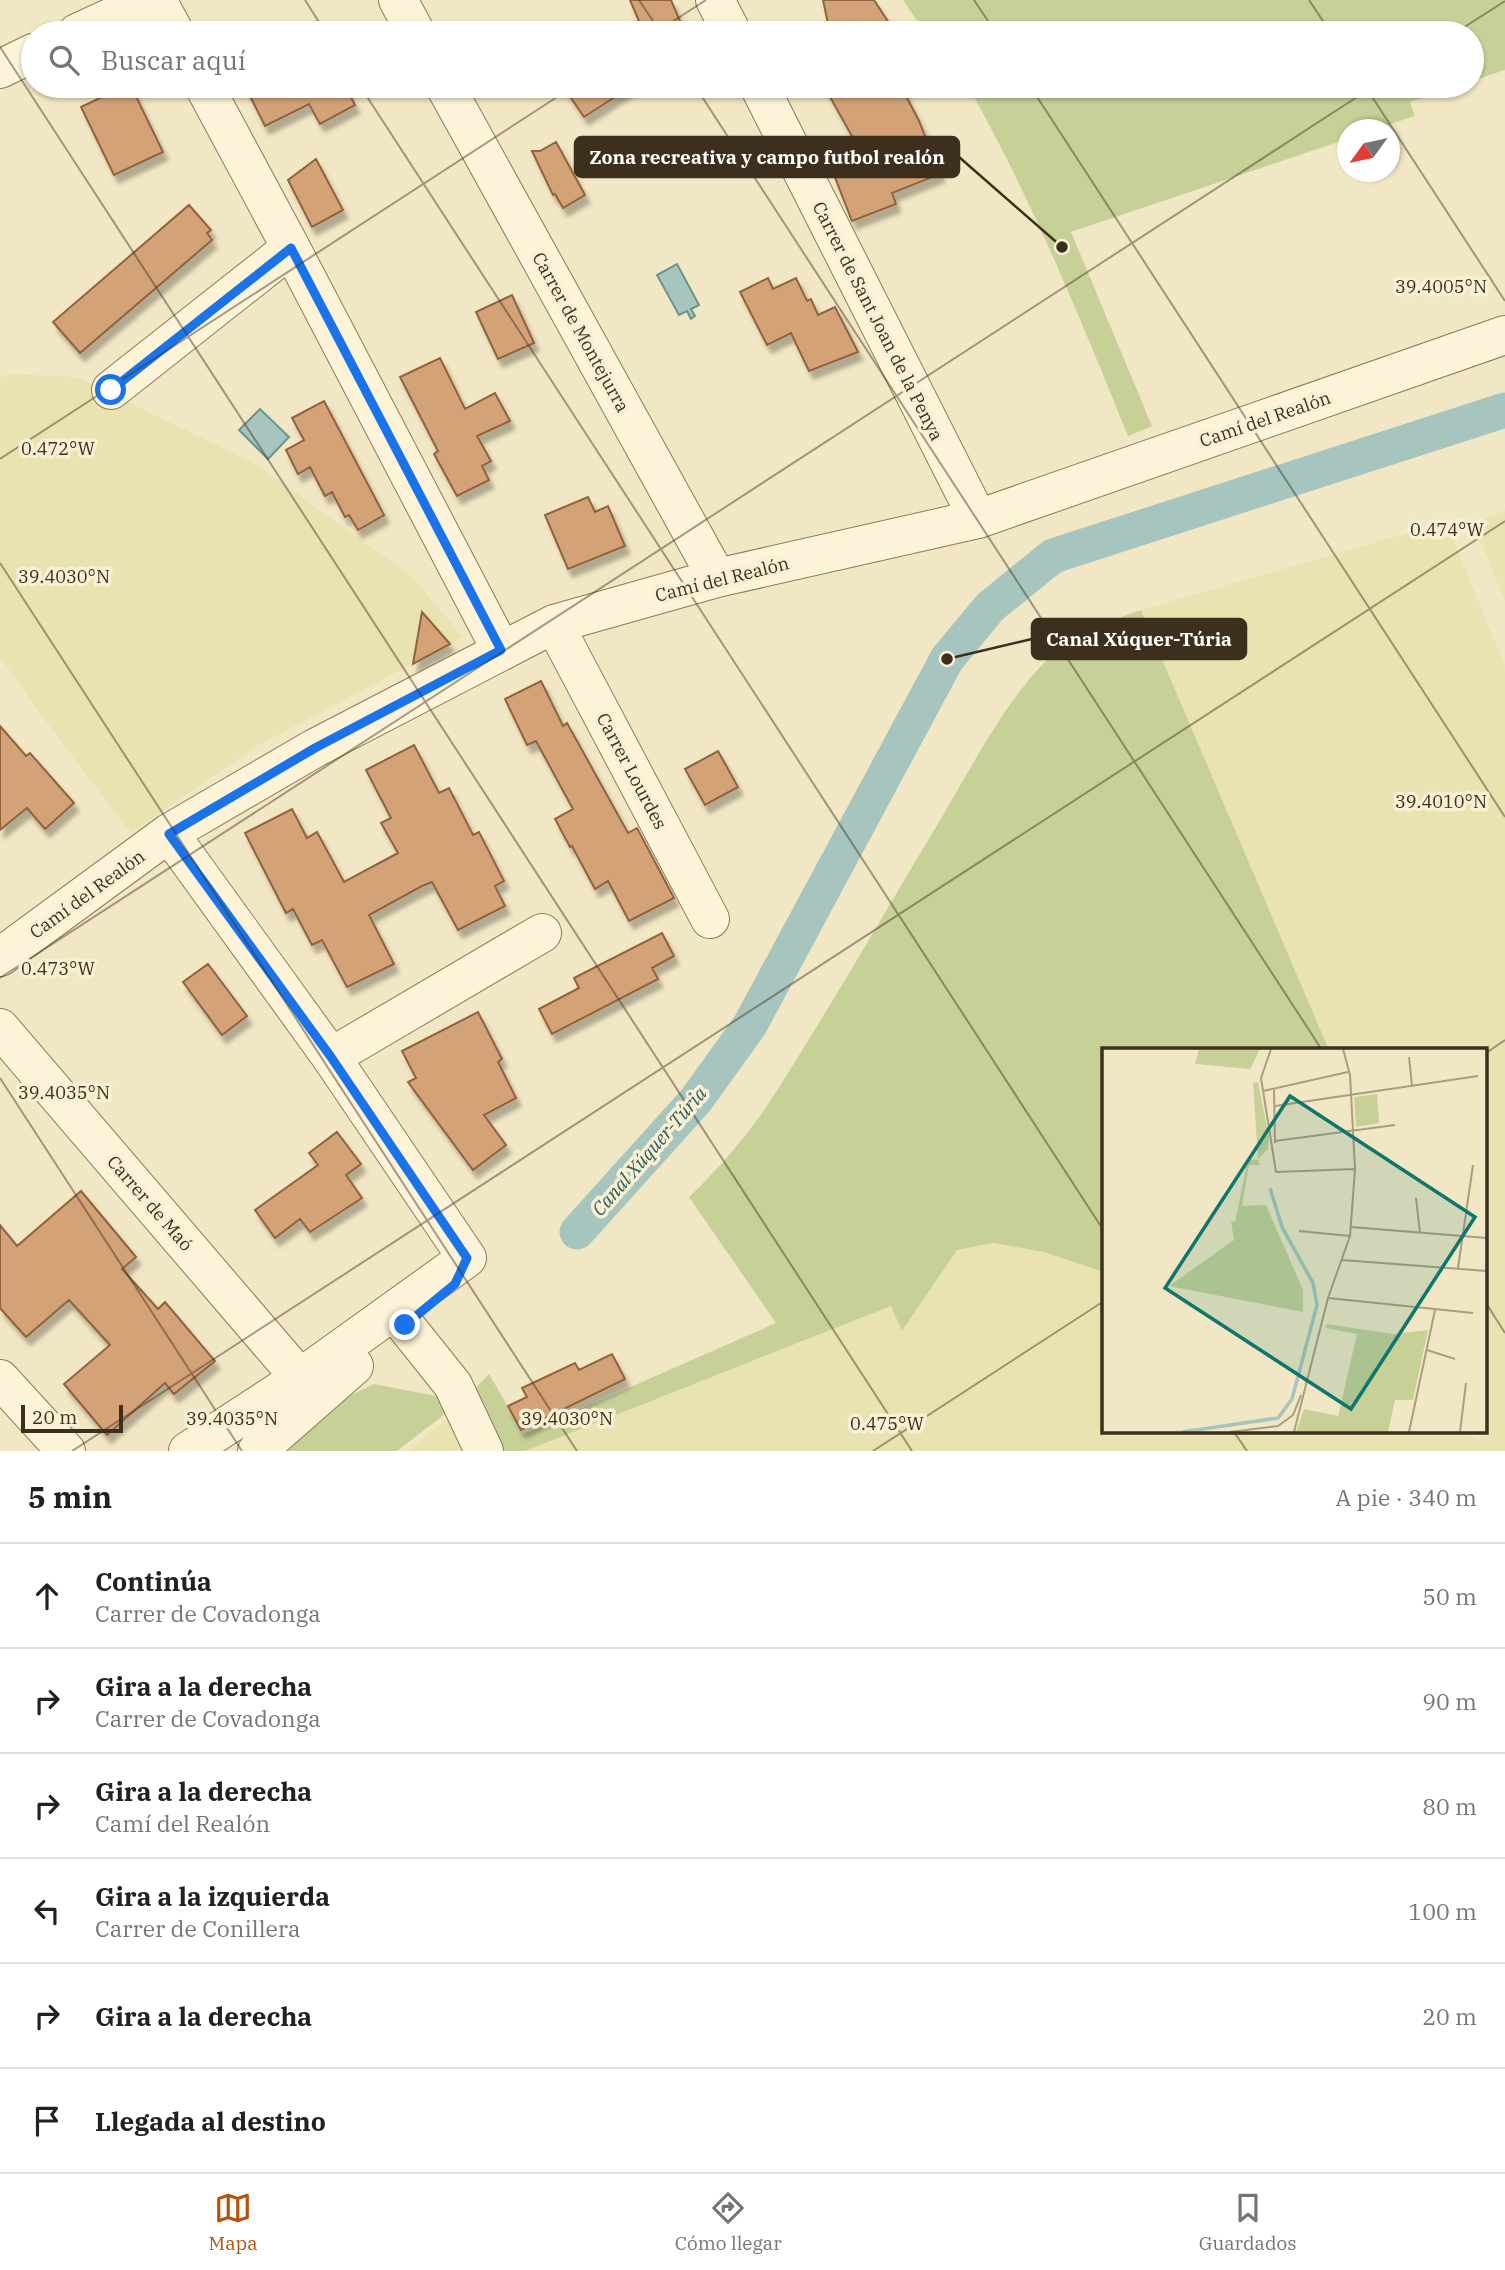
<!DOCTYPE html>
<html lang="es">
<head>
<meta charset="utf-8">
<style>
  :root { --surface:#fff; --page:#f2f2f2; --text:#202124; --muted:#757577; --line:#e0e0e0; --accent:#b45309 }
  body { margin:0; font-family:"IBM Plex Serif",serif; background:var(--page); color:var(--text) }
  .compass { position:absolute; left:1337px; top:119px; width:63px; height:63px; border-radius:50%; background:var(--surface); box-shadow:0 2px 5px #0004; rotate:237deg }
  .scale { position:absolute; left:21px; bottom:18px; width:102px; box-sizing:border-box; padding-left:7px; border:4px solid #3d2f1e; border-top:0; font-size:19px; line-height:24px; white-space:nowrap; color:#3d2f1e; -webkit-text-stroke:5px #f9f0d4; paint-order:stroke }
  .stop { position:absolute; width:21px; height:21px; margin:-16px; border:5px solid #1a73e8; border-radius:50%; background:#fff }
  .stop.end { background:#1a73e8; border-color:#fff; box-shadow:0 2px 7px #0008 }
  .list { margin:0; padding:0; list-style:none }
  h2 { display:flex; justify-content:space-between; align-items:center; height:91px; margin:0; padding:0 28px; font-size:30px }
  h2 small { font-size:23px; font-weight:400; color:var(--muted) }
  .list li { display:grid; grid-template-columns:46px 1fr auto; gap:21px; align-items:center; box-sizing:border-box; height:105px; padding:0 28px; border-top:2px solid var(--line) }
  .list b { display:block; font-size:26px; white-space:nowrap }
  .list p { margin:0; font-size:23px; white-space:nowrap; color:var(--muted) }
  .list em { font-size:23px; font-style:normal; color:var(--muted) }
  .icon { flex:none; width:38px; height:38px; fill:none; stroke:currentColor; stroke-width:2; stroke-linecap:round; stroke-linejoin:round }
  .map { position:relative; flex:none; width:1505px; height:1451px; overflow:hidden }
  .search { position:absolute; background:var(--surface); box-shadow:0 2px 5px #0004; left:21px; right:21px; top:21px; height:77px; display:flex; align-items:center; gap:18px; box-sizing:border-box; padding:0 24px; border-radius:38px; color:var(--muted); font-size:26px }
  .sheet { height:721px; background:var(--surface) }
  nav { display:flex; justify-content:space-around; align-items:center; box-sizing:border-box; height:98px; border-top:2px solid var(--line); background:var(--surface); font-size:19px; color:var(--muted) }
  nav a { display:grid; justify-items:center; gap:4px }
  nav .on { color:var(--accent) }
  .map>svg:first-child { display:block }
</style>
</head>
<body>
<div class="map">
<svg width="1505" height="1451" viewBox="0 0 1505 1451">
  <defs>
    <filter id="shadow"><feDropShadow dx="4.5" dy="8" stdDeviation="2" flood-color="#0004"/></filter>
  </defs>
  <rect width="100%" height="100%" fill="#f2e7c4"/>
  <!-- farmland -->
  <path fill="#e8e3b1" d="M 8,374 L 77,377 L 259,466 L 411,576 L 463,637 L 255,747 L 131,833 L 41,715 L 3,661 L 0,662 L 0,378 Z
    M 1505,511 L 1505,601 L 1473,523 Z
    M 1446,522 L 1505,666 L 1505,1451 L 525,1451 L 891,1306 L 903,1330 L 957,1250 L 993,1243 L 1044,1252 L 1104,1272 L 1104,1432 L 1460,1432 L 1482,1441 L 1478,1432 L 1486,1432 L 1486,1050 L 1329,1050 L 1141,610 Z
    M 449,1417 L 465,1451 L 408,1451 Z"/>
  <!-- green -->
  <path fill="#c7d197" d="M 903,0 L 1505,0 L 1505,70 L 1472,81 L 1472,33 L 940,33 L 932,21 L 918,22 Z
    M 968,86 L 1459,86 L 1410,102 L 1415,116 L 1376,129 L 1348,130 L 1347,139 L 1071,232 L 1152,426 L 1128,436 C 1080,317 1031,198 968,86 Z
    M 1141,610 L 1329,1050 L 1104,1050 L 1104,1272 L 1044,1252 L 993,1243 L 957,1250 L 902,1331 L 891,1306 L 525,1451 L 491,1451 L 466,1398 L 489,1374 L 524,1434 L 776,1323 L 689,1197 C 717,1171 740,1143 763,1112 C 826,1015 883,915 942,817 C 970,769 1006,701 1044,663 C 1073,634 1104,623 1141,610 Z
    M 374,1384 L 462,1401 L 397,1451 L 273,1451 L 337,1402 Z"/>
  <!-- water -->
  <path fill="#a6c5be" stroke="#6c948d" stroke-width="2" d="M 677,264 L 699,305 L 691,309 L 695,316 L 691,319 L 687,311 L 679,315 L 657,275 Z
    M 260,409 L 289,437 L 268,459 L 239,430 Z"/>
  <g fill="none" stroke-linecap="round" stroke-linejoin="round">
    <!-- canal -->
    <path stroke="#a6c5be" stroke-width="35" d="M 577,1232 L 696,1100 L 750,1025 L 947,659 L 990,607 L 1053,556 L 1505,410"/>
  </g>
  <!-- building -->
  <path fill="#d3a377" stroke="#90623c" stroke-width="2" filter="url(#shadow)" d="M 630,0 L 671,0 L 685,33 L 644,33 Z
    M 823,0 L 874,0 L 889,23 L 845,33 L 830,33 Z
    M 125,86 L 131,86 L 163,152 L 114,175 L 81,107 Z
    M 245,86 L 345,86 L 355,105 L 320,124 L 309,104 L 265,126 Z
    M 563,86 L 632,86 L 584,117 Z
    M 824,86 L 901,86 L 919,121 L 940,174 L 892,193 L 896,204 L 852,221 L 824,149 L 853,138 Z
    M 556,142 L 585,195 L 563,208 L 555,194 L 553,195 L 532,151 L 540,151 Z
    M 316,159 L 343,210 L 312,227 L 288,180 Z
    M 189,205 L 211,230 L 207,233 L 212,240 L 80,353 L 53,322 Z
    M 768,278 L 773,289 L 796,278 L 807,301 L 811,299 L 818,315 L 835,307 L 858,352 L 809,371 L 791,333 L 767,345 L 740,292 Z
    M 512,295 L 534,343 L 498,359 L 476,312 Z
    M 440,358 L 465,409 L 495,393 L 510,421 L 477,436 L 491,461 L 482,466 L 489,480 L 457,496 L 434,454 L 438,451 L 400,377 Z
    M 324,401 L 384,515 L 358,530 L 349,515 L 345,517 L 332,492 L 325,496 L 310,467 L 298,474 L 286,450 L 304,440 L 292,418 Z
    M 588,497 L 595,512 L 608,506 L 625,546 L 568,569 L 545,515 Z
    M 422,612 L 450,644 L 413,664 Z
    M 541,681 L 563,726 L 567,723 L 628,833 L 637,828 L 674,898 L 629,921 L 608,881 L 595,889 L 572,846 L 570,847 L 555,819 L 573,809 L 536,741 L 527,745 L 505,699 Z
    M 0,726 L 26,756 L 30,753 L 74,803 L 45,829 L 27,808 L 0,830 Z
    M 414,745 L 439,793 L 449,788 L 473,835 L 479,832 L 504,881 L 495,886 L 505,906 L 458,930 L 432,882 L 422,886 L 369,915 L 394,964 L 347,987 L 322,940 L 312,945 L 293,909 L 286,913 L 245,833 L 292,809 L 307,838 L 317,832 L 344,882 L 398,853 L 381,823 L 391,818 L 366,770 Z
    M 718,751 L 738,787 L 705,805 L 685,769 Z
    M 662,933 L 674,956 L 652,968 L 658,979 L 552,1034 L 539,1009 L 579,988 L 574,978 Z
    M 208,964 L 247,1016 L 222,1035 L 183,982 Z
    M 478,1012 L 502,1059 L 498,1062 L 516,1098 L 484,1115 L 506,1145 L 473,1170 L 408,1082 L 416,1078 L 402,1051 Z
    M 337,1132 L 361,1164 L 346,1175 L 362,1198 L 310,1232 L 300,1219 L 275,1238 L 255,1210 L 318,1165 L 309,1153 Z
    M 81,1191 L 136,1257 L 122,1269 L 158,1309 L 165,1302 L 215,1361 L 174,1394 L 165,1383 L 107,1435 L 64,1384 L 110,1345 L 69,1300 L 26,1337 L 0,1308 L 0,1225 L 17,1246 Z
    M 612,1354 L 625,1379 L 521,1430 L 508,1406 L 527,1397 L 522,1388 L 575,1363 L 579,1370 Z"/>
  <g fill="none" stroke-linecap="round" stroke-linejoin="round">
    <!-- minor casing -->
    <g stroke="#8f7958" stroke-width="40">
      <path id="minor" d="M 157,0 L 175,33
        M 398,0 L 416,33
        M 715,0 L 732,33
        M 77,33 L 149,0
        M 0,69 L 33,53
        M 204,86 L 291,248 L 501,650
        M 445,86 L 717,578
        M 759,86 L 978,519
        M 111,390 L 291,248
        M 554,624 L 710,919
        M 169,833 L 331,1057 L 467,1258
        M 0,957 L 169,833 L 315,748 L 554,624 L 717,578 L 978,519 L 1505,335
        M 0,1028 L 300,1378
        M 331,1057 L 542,933
        M 405,1325 L 453,1385 L 484,1451
        M 0,1379 L 66,1451
        M 188,1451 L 300,1378 L 467,1258
        M 257,1451 L 354,1366"/>
    </g>
    <!-- minor -->
    <use href="#minor" stroke="#fcf3d8" stroke-width="38"/>
  </g>
  <g fill="none" stroke-linecap="round" stroke-linejoin="round">
    <!-- route -->
    <path stroke="#1a73e8" stroke-width="9" d="M 111,390 L 291,248 L 501,650 L 315,748 L 169,834 L 331,1057 L 467,1258 L 455,1284 L 405,1325"/>
  </g>
  <!-- ticks -->
  <path fill="none" stroke="#3d2f1e" stroke-width="2" stroke-opacity="0.45" d="M 305,0 L 326,33M 639,0 L 661,33M 974,0 L 996,33M 1309,0 L 1331,33M 655,33 L 706,0M 1455,33 L 1505,1M 0,47 L 912,1451M 360,86 L 1104,1231M 695,86 L 1322,1050M 1030,86 L 1505,817M 1365,86 L 1505,301M 0,459 L 574,86M 0,563 L 577,1451M 0,978 L 1374,86M 1486,1053 L 1505,1040M 0,1078 L 242,1451M 1486,1303 L 1505,1333M 1234,1432 L 1247,1451M 72,1451 L 1505,521M 873,1451 L 1104,1301"/>
  <g text-anchor="middle" dominant-baseline="central" stroke-width="7" stroke-linejoin="round" paint-order="stroke">
    <!-- street labels -->
    <g font-size="18" fill="#3d2f1e" stroke="#f9f0d4">
      <text transform="translate(878 321) rotate(63)">Carrer de Sant Joan de la Penya</text>
      <text transform="translate(581 332) rotate(61)">Carrer de Montejurra</text>
      <text transform="translate(1265 419) rotate(-19)">Camí del Realón</text>
      <text transform="translate(722 579) rotate(-14)">Camí del Realón</text>
      <text transform="translate(632 771) rotate(62)">Carrer Lourdes</text>
      <text transform="translate(87 894) rotate(-36)">Camí del Realón</text>
      <text transform="translate(150 1203) rotate(49)">Carrer de Maó</text>
    </g>
    <!-- water labels -->
    <g font-size="19" font-style="italic" fill="#2c5e5e" stroke="#f9f0d4">
      <text transform="translate(649 1151) rotate(-49)">Canal Xúquer-Túria</text>
    </g>
  </g>
  <!-- overview -->
  <g transform="translate(1102 1048)">
    <rect width="385" height="385" fill="#f2e7c4"/>
    <path d="M 97,1 L 158,1 L 148,21 L 93,16 ZM 156,34 L 167,89 L 166,101 L 156,111 L 151,35 ZM 275,46 L 277,75 L 254,79 L 252,49 ZM 146,111 L 156,112 L 158,117 L 147,117 L 140,158 L 164,157 L 201,242 L 201,264 L 67,238 L 132,192 L 129,173 L 133,174 ZM 224,276 L 291,286 L 326,282 L 311,352 L 293,352 L 286,384 L 194,384 L 202,361 L 236,368 L 255,286 L 224,280 Z" fill="#c7d197"/>
    <path fill="none" stroke="#a6c5be" stroke-width="3.5" d="M 80,384 L 176,370 L 190,351 L 215,257 L 211,235 L 180,179 L 168,140"/>
    <path fill="none" stroke="#aa9d82" stroke-width="2" d="M 169,1 L 159,30 L 174,124M 307,9 L 310,38M 172,42 L 173,95M 161,43 L 246,24M 173,58 L 376,28M 173,93 L 293,77M 174,124 L 253,121M 314,150 L 318,185M 249,179 L 385,190M 197,183 L 248,188M 240,212 L 385,223M 356,220 L 371,117M 226,250 L 371,265M 325,302 L 353,311M 128,384 L 176,378 L 191,367 L 199,347M 192,384 L 226,250 L 248,188 L 253,121 L 248,27 L 241,1M 307,384 L 333,262M 358,384 L 364,335"/>
    <path fill="#0f766e" fill-opacity="0.15" stroke="#0f766e" stroke-width="3.5" d="M 188,48 L 373,169 L 249,361 L 63,240 Z"/>
    <rect width="385" height="385" fill="none" stroke="#3d2f1e" stroke-width="3.5"/>
  </g>
  <g font-size="18" text-anchor="middle" fill="#3d2f1e" stroke="#f9f0d4" stroke-width="7" stroke-linejoin="round" paint-order="stroke">
    <text x="1441" y="293">39.4005°N</text>
    <text x="58" y="455">0.472°W</text>
    <text x="1447" y="536">0.474°W</text>
    <text x="64" y="583">39.4030°N</text>
    <text x="1441" y="808">39.4010°N</text>
    <text x="58" y="975">0.473°W</text>
    <text x="64" y="1099">39.4035°N</text>
    <text x="232" y="1425">39.4035°N</text>
    <text x="567" y="1425">39.4030°N</text>
    <text x="887" y="1430">0.475°W</text>
  </g>
  <!-- callouts -->
  <path fill="none" stroke="#3d2f1e" stroke-width="2.5" d="M1062 247L959 157M947 659L1032 639"/>
  <g fill="#3d2f1e" stroke="#f9f0d4" stroke-width="2.5">
    <circle cx="1062" cy="247" r="7"/>
    <circle cx="947" cy="659" r="7"/>
  </g>
  <g fill="#3d2f1e" stroke="#3d2f1e" stroke-width="2.5">
    <rect x="575" y="137" width="384" height="40" rx="7"/>
    <rect x="1032" y="619" width="214" height="40" rx="7"/>
  </g>
  <g font-size="19" text-anchor="middle" font-weight="bold" fill="#fff">
    <text x="767" y="164">Zona recreativa y campo futbol realón</text>
    <text x="1139" y="646">Canal Xúquer-Túria</text>
  </g>
</svg>
<svg class="compass" viewBox="-18 -18 36 36"><path d="M0-13l5 13h-10z" fill="#e53935"/><path d="M0 13l5-13h-10z" fill="#757577"/></svg>
<div class="scale">20 m</div>
<div class="stop" style="left:111px;top:390px"></div>
<div class="stop end" style="left:405px;top:1325px"></div>
<div class="search"><svg class="icon" aria-label="search" viewBox="0 0 24 24"><circle cx="10" cy="10" r="6"/><path d="M15 15l6 6"/></svg>Buscar aquí</div>
</div>
<section class="sheet">
<h2>5 min<small>A pie · 340 m</small></h2>
<ul class="list">
<li><svg class="icon" aria-label="ahead" viewBox="0 0 24 24"><path d="M12 20V5M6 11l6-6 6 6"/></svg><div><b>Continúa</b><p>Carrer de Covadonga</p></div><em>50 m</em></li>
<li><svg class="icon" aria-label="right" viewBox="0 0 24 24"><path d="M7 20v-9h11M14 6l5 5-5 5"/></svg><div><b>Gira a la derecha</b><p>Carrer de Covadonga</p></div><em>90 m</em></li>
<li><svg class="icon" aria-label="right" viewBox="0 0 24 24"><path d="M7 20v-9h11M14 6l5 5-5 5"/></svg><div><b>Gira a la derecha</b><p>Camí del Realón</p></div><em>80 m</em></li>
<li><svg class="icon" aria-label="left" viewBox="0 0 24 24"><path d="M17 20v-9H6M10 6l-5 5 5 5"/></svg><div><b>Gira a la izquierda</b><p>Carrer de Conillera</p></div><em>100 m</em></li>
<li><svg class="icon" aria-label="right" viewBox="0 0 24 24"><path d="M7 20v-9h11M14 6l5 5-5 5"/></svg><div><b>Gira a la derecha</b></div><em>20 m</em></li>
<li><svg class="icon" aria-label="arrive" viewBox="0 0 24 24"><path d="M6 21V4h12l-3 4 3 4H6"/></svg><div><b>Llegada al destino</b></div></li>
</ul>
</section>
<nav>
<a class="on"><svg class="icon" aria-label="map" viewBox="0 0 24 24"><path d="M3 6l6-2 6 2 6-2v14l-6 2-6-2-6 2zM9 4v14M15 6v14"/></svg>Mapa</a>
<a><svg class="icon" aria-label="directions" viewBox="0 0 24 24"><path d="M12 3l9 9-9 9-9-9zM9 14v-3h6M13 9l2 2-2 2"/></svg>Cómo llegar</a>
<a><svg class="icon" aria-label="saved" viewBox="0 0 24 24"><path d="M7 4h10v16l-5-4-5 4z"/></svg>Guardados</a>
</nav>
</body>
</html>
